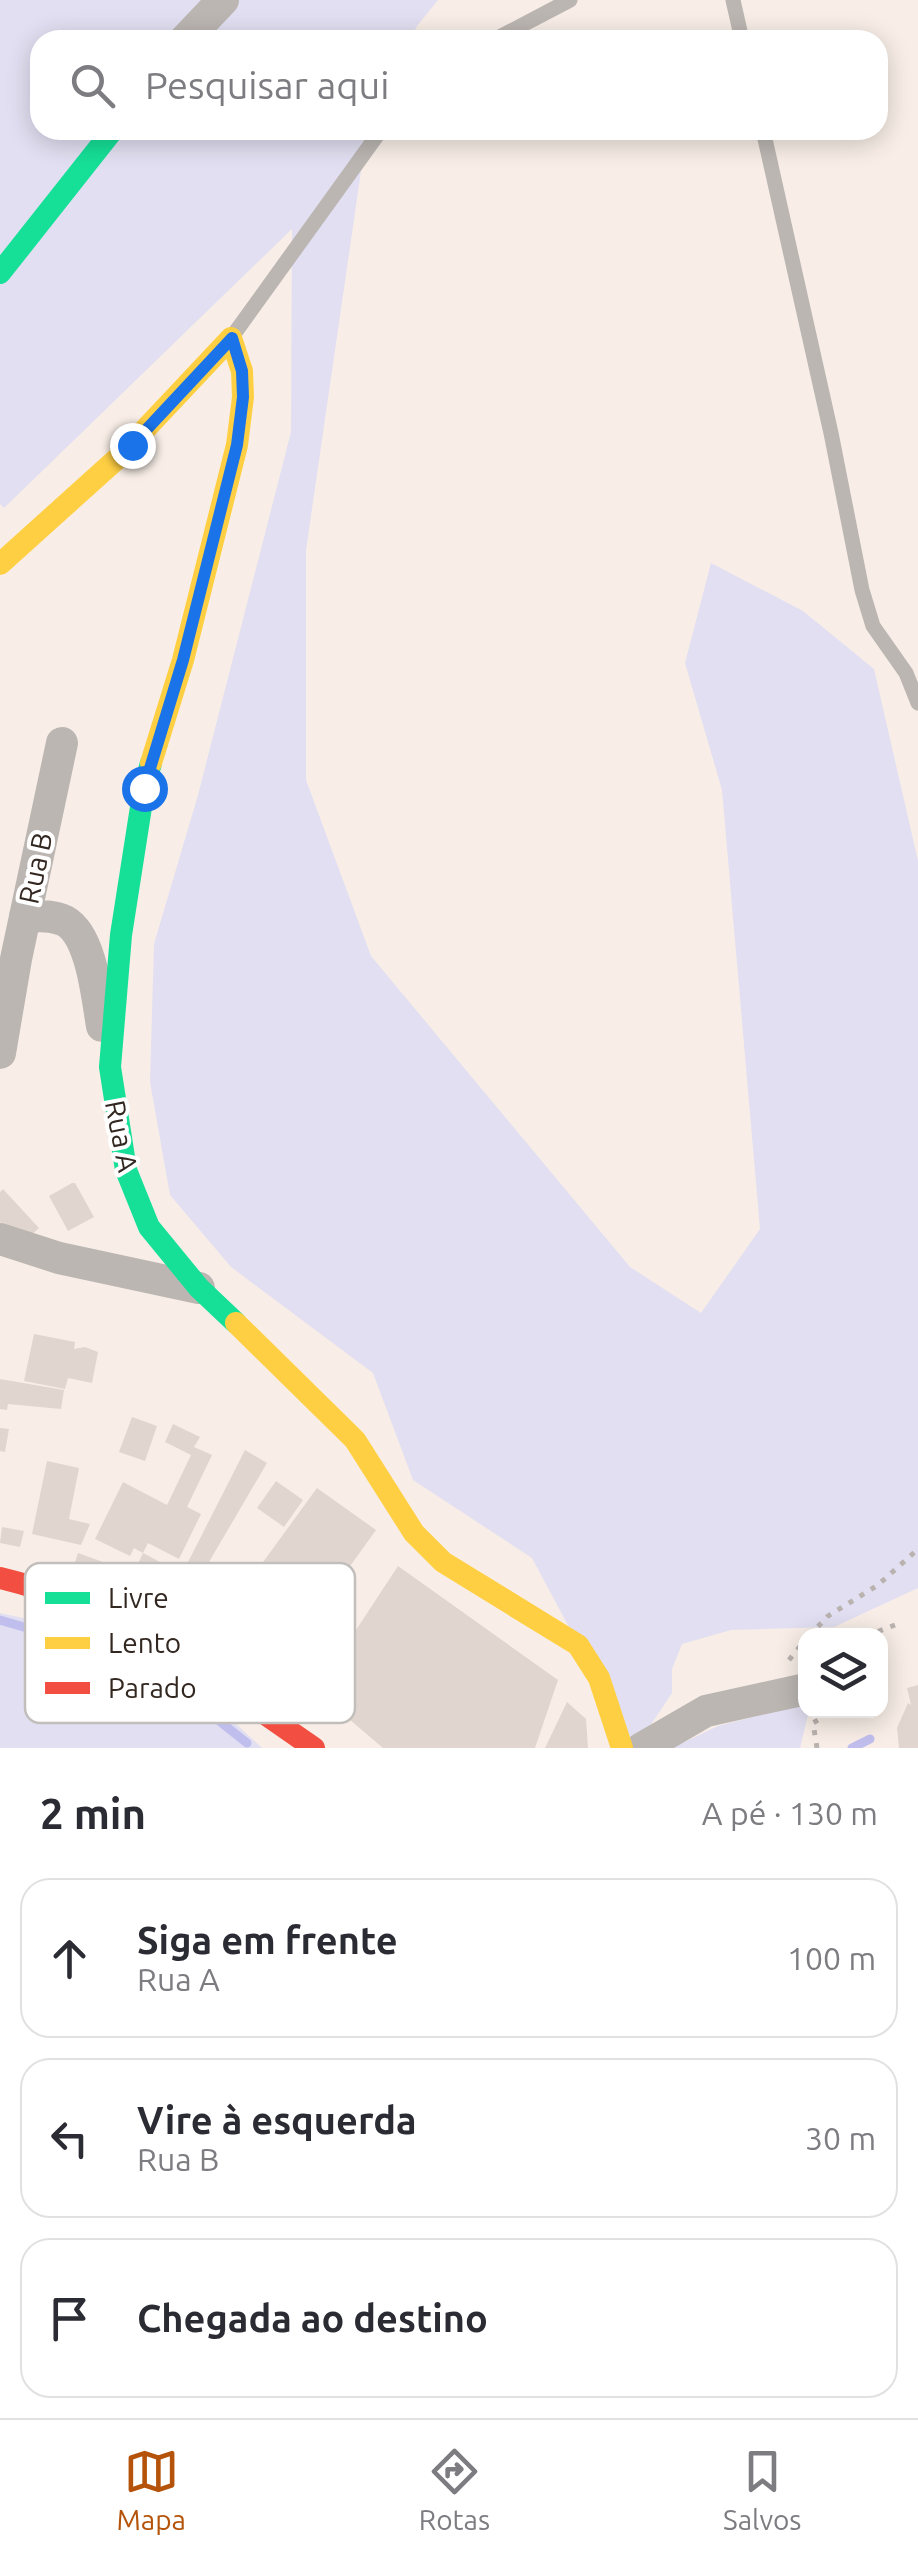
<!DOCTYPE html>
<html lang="pt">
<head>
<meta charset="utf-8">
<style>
  :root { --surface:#fff; --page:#f2f2f3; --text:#2b2b33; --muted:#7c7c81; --line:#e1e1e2; --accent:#b45309 }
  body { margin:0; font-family:Ubuntu,sans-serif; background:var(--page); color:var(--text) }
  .controls { position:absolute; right:30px; bottom:30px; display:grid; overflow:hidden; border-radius:20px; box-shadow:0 5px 25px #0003 }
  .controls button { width:90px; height:90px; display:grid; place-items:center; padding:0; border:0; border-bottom:2px solid var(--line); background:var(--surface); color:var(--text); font:50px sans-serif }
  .stop { position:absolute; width:30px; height:30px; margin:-22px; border:8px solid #1a73e8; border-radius:50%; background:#fff }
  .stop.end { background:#1a73e8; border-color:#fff; box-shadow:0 2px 10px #0008 }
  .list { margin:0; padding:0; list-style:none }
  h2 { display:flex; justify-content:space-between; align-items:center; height:130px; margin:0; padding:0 40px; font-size:42px }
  h2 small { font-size:32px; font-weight:400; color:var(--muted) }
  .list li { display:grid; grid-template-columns:65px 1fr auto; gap:30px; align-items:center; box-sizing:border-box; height:160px; margin:0 20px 20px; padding:0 20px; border:2px solid var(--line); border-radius:30px }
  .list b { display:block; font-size:38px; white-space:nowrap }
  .list p { margin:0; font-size:32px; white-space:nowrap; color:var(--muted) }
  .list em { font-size:32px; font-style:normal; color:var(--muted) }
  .icon { flex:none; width:55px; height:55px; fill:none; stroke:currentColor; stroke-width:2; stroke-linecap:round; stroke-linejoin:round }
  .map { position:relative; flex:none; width:918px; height:1748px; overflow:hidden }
  .search { position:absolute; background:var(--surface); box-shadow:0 5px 25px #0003; left:30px; right:30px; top:30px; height:110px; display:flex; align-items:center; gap:25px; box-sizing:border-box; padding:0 35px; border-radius:30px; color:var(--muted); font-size:38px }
  .sheet { height:670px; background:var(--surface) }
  nav { display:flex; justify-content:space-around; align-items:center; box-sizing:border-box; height:140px; border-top:2px solid var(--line); background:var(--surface); font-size:28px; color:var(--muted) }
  nav a { display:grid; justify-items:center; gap:5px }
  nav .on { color:var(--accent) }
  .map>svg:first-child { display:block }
</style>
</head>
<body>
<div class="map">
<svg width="918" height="1748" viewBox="0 0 918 1748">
  <rect width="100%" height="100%" fill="#f8eee7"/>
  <!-- green -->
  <path fill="#e1dff1" d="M 0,0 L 438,0 L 417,26 L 410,40 L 40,40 L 40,130 L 367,130 L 306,550 L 306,780 L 371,956 L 630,1267 L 701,1313 L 760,1229 L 722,790 L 685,663 L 711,563 L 803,611 L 874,669 L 918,861 L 918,1588 L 834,1627 L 731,1630 L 682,1644 L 672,1669 L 672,1693 L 652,1723 L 631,1743 L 532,1558 L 413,1480 L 373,1373 L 231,1267 L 170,1195 L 150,1082 L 154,944 L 198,795 L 291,432 L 292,229 L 4,508 L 0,504 Z
    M 0,1613 L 28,1619 L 133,1656 L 187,1678 L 262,1748 L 0,1748 Z
    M 805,1704 L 806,1710 L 809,1711 L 800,1748 L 672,1748 L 718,1726 Z"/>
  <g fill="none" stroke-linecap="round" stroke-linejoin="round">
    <!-- stream -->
    <path stroke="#bfbeed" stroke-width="9" d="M 0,1620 L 89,1646 L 179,1689 L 247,1743
      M 852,1748 L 870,1739"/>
  </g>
  <!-- building -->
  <path fill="#e0d6cf" d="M 72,1183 L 75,1183 L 94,1217 L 68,1231 L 49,1196 Z
    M 3,1189 L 39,1228 L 20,1245 L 0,1222 L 0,1192 Z
    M 34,1334 L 75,1342 L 74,1349 L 85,1347 L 98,1352 L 92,1383 L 68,1378 L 65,1389 L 24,1381 Z
    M 0,1379 L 64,1390 L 61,1409 L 8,1404 L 7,1410 L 0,1409 Z
    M 132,1417 L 157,1426 L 145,1461 L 119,1452 Z
    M 173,1424 L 200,1437 L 194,1447 L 212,1455 L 187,1507 L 201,1514 L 179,1559 L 148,1543 L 143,1553 L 134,1548 L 130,1556 L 95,1539 L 123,1482 L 167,1505 L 191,1455 L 165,1442 Z
    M 0,1428 L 9,1429 L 5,1452 L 0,1451 Z
    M 245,1450 L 267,1463 L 199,1579 L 184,1570 Z
    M 47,1461 L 79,1468 L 69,1519 L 90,1524 L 81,1545 L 32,1534 Z
    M 276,1481 L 303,1500 L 284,1527 L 257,1508 Z
    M 317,1488 L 376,1530 L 323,1604 L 331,1609 L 324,1618 L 316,1612 L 265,1682 L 207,1639 Z
    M 2,1527 L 24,1531 L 20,1547 L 0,1543 Z
    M 78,1553 L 106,1563 L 96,1589 L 69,1580 Z
    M 143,1553 L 175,1570 L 172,1578 L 167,1576 L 160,1592 L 168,1596 L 162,1608 L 139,1597 L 136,1602 L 123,1596 Z
    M 398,1566 L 558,1680 L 535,1748 L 383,1748 L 316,1691 Z
    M 918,1685 L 918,1748 L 899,1748 L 897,1728 L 908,1703 L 911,1705 L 907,1688 Z
    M 567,1702 L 586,1719 L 588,1748 L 545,1748 Z"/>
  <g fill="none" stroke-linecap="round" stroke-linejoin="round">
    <!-- path -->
    <path stroke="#b9b2af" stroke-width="5" stroke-dasharray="5 8" stroke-linecap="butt" d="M 809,1636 L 828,1616 L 878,1585 L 918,1549
      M 866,1636 L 895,1625
      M 789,1660 L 806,1639
      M 817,1748 L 813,1723 L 818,1720"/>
    <!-- lane -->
    <path stroke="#bbb6b2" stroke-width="15" d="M 733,0 L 742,40
      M 494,40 L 570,0
      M 763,130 L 831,433 L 862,590 L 873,626 L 906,673 L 918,703
      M 234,334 L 381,130"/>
    <!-- street -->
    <path stroke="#bbb6b2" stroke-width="32" d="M 185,40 L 223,0
      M 25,916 C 38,916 53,915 65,921 C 92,936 97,998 102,1026
      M 0,1053 L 16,959 L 62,743
      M 0,1239 L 59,1258 L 199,1288
      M 642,1748 L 706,1711 L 806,1689"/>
    <!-- fast -->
    <path stroke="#16e098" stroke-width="22" d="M 0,273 L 113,130
      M 151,763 L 144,788 L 121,935 L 110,1067 L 126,1170 L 149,1227 L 199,1288 L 236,1323"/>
    <!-- slow -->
    <path stroke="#ffcf43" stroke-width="22" d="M 0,564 L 120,456 L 231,338 L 242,371 L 243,397 L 237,445 L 183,660 L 151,763
      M 236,1323 L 355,1440 L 414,1533 L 443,1562 L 578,1645 L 599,1678 L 622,1748"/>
    <!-- jam -->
    <path stroke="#f24e42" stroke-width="22" d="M 0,1578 C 125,1608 210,1677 314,1748"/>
  </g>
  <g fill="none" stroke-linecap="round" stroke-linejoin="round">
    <!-- route -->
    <path stroke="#1a73e8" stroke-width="12" d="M 132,445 L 232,338 L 242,371 L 243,397 L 237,445 L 183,660 L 144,788"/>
  </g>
  <g text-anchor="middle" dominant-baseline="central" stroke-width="8" stroke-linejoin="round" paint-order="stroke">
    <!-- street labels -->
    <g font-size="28" fill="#332821" stroke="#fff">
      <text transform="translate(35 868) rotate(-78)">Rua B</text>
      <text transform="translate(122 1136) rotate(79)">Rua A</text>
    </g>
  </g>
  <!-- legend -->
  <rect x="25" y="1563" width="330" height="160" rx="15" fill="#fff" stroke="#c2bebc" stroke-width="2.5"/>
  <rect x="45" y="1592" width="45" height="12" fill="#16e098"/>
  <rect x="45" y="1637" width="45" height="12" fill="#ffcf43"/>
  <rect x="45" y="1682" width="45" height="12" fill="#f24e42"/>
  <g font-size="28" fill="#332821">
    <text x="108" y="1608">Livre</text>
    <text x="108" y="1653">Lento</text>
    <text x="108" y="1698">Parado</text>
  </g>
</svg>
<div class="controls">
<button><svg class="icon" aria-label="layers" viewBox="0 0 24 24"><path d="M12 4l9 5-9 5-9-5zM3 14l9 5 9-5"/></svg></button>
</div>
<div class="stop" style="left:144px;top:788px"></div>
<div class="stop end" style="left:132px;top:445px"></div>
<div class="search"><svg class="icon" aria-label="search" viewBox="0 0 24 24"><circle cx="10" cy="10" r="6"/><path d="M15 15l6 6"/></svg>Pesquisar aqui</div>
</div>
<section class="sheet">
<h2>2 min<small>A pé · 130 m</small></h2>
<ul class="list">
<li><svg class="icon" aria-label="ahead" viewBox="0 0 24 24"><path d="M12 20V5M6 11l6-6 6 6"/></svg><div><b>Siga em frente</b><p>Rua A</p></div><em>100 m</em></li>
<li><svg class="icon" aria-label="left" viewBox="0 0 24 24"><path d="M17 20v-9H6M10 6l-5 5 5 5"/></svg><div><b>Vire à esquerda</b><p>Rua B</p></div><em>30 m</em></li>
<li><svg class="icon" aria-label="arrive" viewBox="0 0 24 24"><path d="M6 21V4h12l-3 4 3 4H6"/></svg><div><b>Chegada ao destino</b></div></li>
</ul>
</section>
<nav>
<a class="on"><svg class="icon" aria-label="map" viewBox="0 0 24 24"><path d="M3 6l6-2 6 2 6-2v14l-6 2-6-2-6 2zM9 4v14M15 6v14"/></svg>Mapa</a>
<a><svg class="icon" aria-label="directions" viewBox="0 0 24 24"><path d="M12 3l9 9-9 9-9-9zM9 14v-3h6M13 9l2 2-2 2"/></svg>Rotas</a>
<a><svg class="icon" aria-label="saved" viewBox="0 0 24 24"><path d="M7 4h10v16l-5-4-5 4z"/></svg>Salvos</a>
</nav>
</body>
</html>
